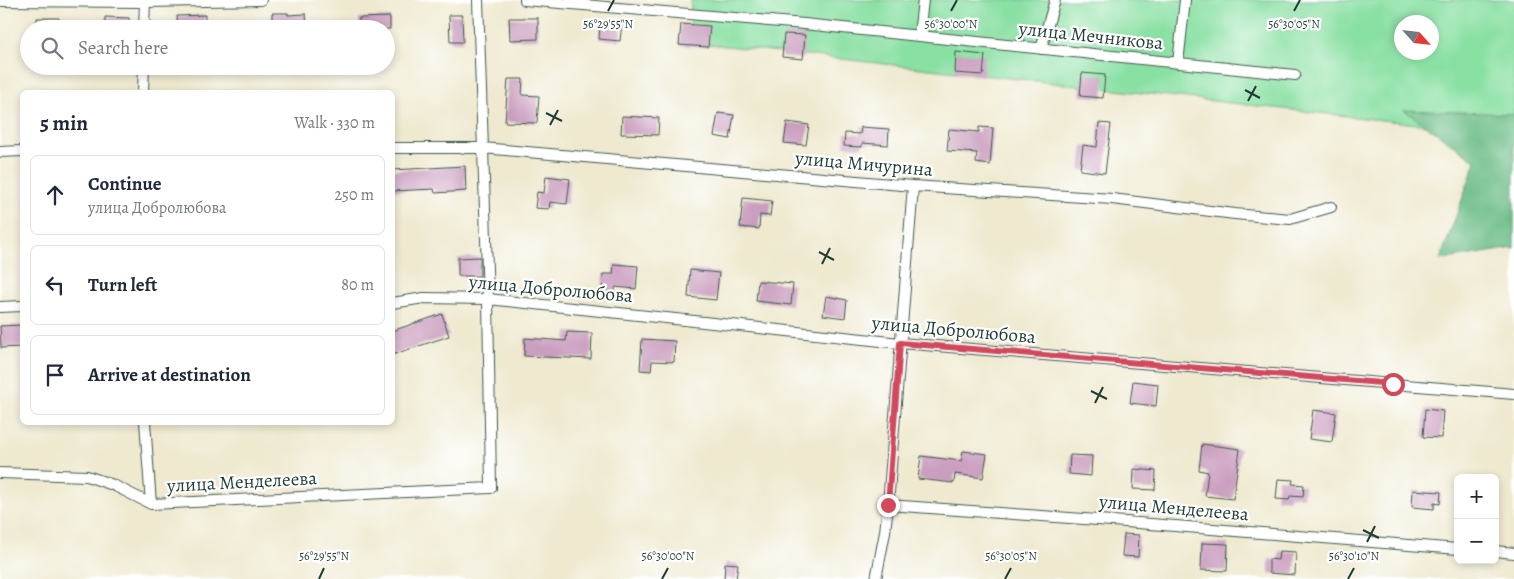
<!DOCTYPE html>
<html lang="en">
<head>
<meta charset="utf-8">
<style>
  :root { --surface:#fff; --page:#f6f6f7; --text:#1f2937; --muted:#747a83; --line:#e0e1e3 }
  body { margin:0; font-family:Alegreya,serif; background:var(--page); color:var(--text) }
  .controls { position:absolute; right:15px; bottom:15px; display:grid; overflow:hidden; border-radius:8px; box-shadow:0 2px 8px #0003 }
  .controls button { width:45px; height:45px; display:grid; place-items:center; padding:0; border:0; border-bottom:1px solid var(--line); background:var(--surface); color:var(--text); font:25px sans-serif }
  .compass { position:absolute; left:1394px; top:15px; width:45px; height:45px; border-radius:50%; background:var(--surface); box-shadow:0 2px 8px #0003; rotate:117deg }
  .stop { position:absolute; width:15px; height:15px; margin:-11px; border:4px solid #d1495b; border-radius:50%; background:#fff }
  .stop.end { background:#d1495b; border-color:#fff; box-shadow:0 1px 5px #0008 }
  .list { margin:0; padding:0; list-style:none }
  h2 { display:flex; justify-content:space-between; align-items:center; height:65px; margin:0; padding:0 20px; font-size:21px }
  h2 small { font-size:16px; font-weight:400; color:var(--muted) }
  .list li { display:grid; grid-template-columns:32px 1fr auto; gap:15px; align-items:center; box-sizing:border-box; height:80px; margin:0 10px 10px; padding:0 10px; border:1px solid var(--line); border-radius:8px }
  .list b { display:block; font-size:19px; white-space:nowrap }
  .list p { margin:0; font-size:16px; white-space:nowrap; color:var(--muted) }
  .list em { font-size:16px; font-style:normal; color:var(--muted) }
  .icon { flex:none; width:28px; height:28px; fill:none; stroke:currentColor; stroke-width:2; stroke-linecap:round; stroke-linejoin:round }
  .map { position:relative; flex:none; width:1514px; height:579px; overflow:hidden }
  .search { position:absolute; background:var(--surface); box-shadow:0 2px 8px #0003; left:20px; top:20px; width:375px; height:55px; display:flex; align-items:center; gap:12px; box-sizing:border-box; padding:0 18px; border-radius:28px; color:var(--muted); font-size:19px }
  .panel { position:absolute; background:var(--surface); box-shadow:0 2px 8px #0003; left:20px; top:90px; width:375px; height:335px; border-radius:8px }
  .map>svg:first-child { display:block }
</style>
</head>
<body>
<div class="map">
<svg width="1514" height="579" viewBox="0 0 1514 579">
  <rect width="100%" height="100%" fill="#fff"/>
  <filter id="ink" filterUnits="userSpaceOnUse"><feTurbulence type="fractalNoise" baseFrequency=".02" numOctaves="2"/><feDisplacementMap in="SourceGraphic" scale="10" xChannelSelector="R" yChannelSelector="G"/><feConvolveMatrix kernelMatrix="1 2 1 2 8 2 1 2 1" color-interpolation-filters="sRGB"/></filter>
  <filter id="wash" filterUnits="userSpaceOnUse"><feTurbulence type="fractalNoise" baseFrequency=".0096" numOctaves="4" result="noise"/><feDisplacementMap in="SourceGraphic" scale="20" xChannelSelector="R" yChannelSelector="G"/><feGaussianBlur stdDeviation="1.12" result="paint"/><feColorMatrix in="noise" values="0 0 0 0 0 0 0 0 0 0 0 0 0 0 0 0 0 1.4 0 .05"/><feComposite in="paint" operator="in"/></filter>
  <g filter="url(#wash)">
    <rect width="100%" height="100%" fill="#eee9cf"/>
    <!-- green -->
    <path fill="#89e0a3" stroke="#548e6c" fill-rule="evenodd" d="M 691,0 L 1514,0 L 1514,135 L 690,42 ZM 1402,22 L 1432,22 L 1432,52 L 1402,52 Z"/>
    <!-- forest -->
    <path fill="#6ebe89" stroke="#467e5e" d="M 1404,110 L 1514,114 L 1514,248 L 1440,260 L 1476,161 Z"/>
    <g id="blocks">
      <!-- building -->
      <path fill="#ca9ebf" d="M 272,13 L 288,13 L 288,15 L 306,14 L 307,29 L 272,29 Z
        M 205,15 L 205,29 L 178,29 L 177,16 Z
        M 449,15 L 462,15 L 463,42 L 450,42 Z
        M 105,17 L 129,18 L 129,29 L 105,29 Z
        M 390,17 L 390,29 L 359,29 L 359,18 Z
        M 37,18 L 59,18 L 59,29 L 37,29 Z
        M 509,18 L 538,18 L 538,39 L 510,40 Z
        M 600,21 L 622,22 L 620,41 L 599,39 Z
        M 681,24 L 710,26 L 708,47 L 679,45 Z
        M 784,34 L 805,35 L 803,59 L 782,57 Z
        M 956,52 L 985,55 L 983,75 L 955,73 Z
        M 1082,73 L 1105,75 L 1103,98 L 1080,96 Z
        M 508,79 L 523,79 L 522,95 L 539,96 L 537,123 L 505,122 Z
        M 718,113 L 734,115 L 730,139 L 714,136 Z
        M 622,116 L 659,118 L 658,135 L 621,134 Z
        M 787,122 L 809,125 L 806,145 L 784,143 Z
        M 1099,123 L 1111,124 L 1105,173 L 1080,170 L 1083,145 L 1097,147 Z
        M 861,127 L 889,129 L 888,145 L 862,143 L 862,147 L 844,146 L 845,133 L 860,134 Z
        M 979,127 L 993,128 L 990,165 L 976,163 L 977,153 L 947,151 L 949,129 L 979,132 Z
        M 465,166 L 466,191 L 435,193 L 434,189 L 392,191 L 392,170 Z
        M 546,176 L 570,179 L 567,204 L 550,202 L 549,209 L 535,208 L 537,192 L 544,193 Z
        M 743,198 L 772,201 L 770,216 L 760,215 L 759,229 L 740,227 Z
        M 480,257 L 480,276 L 458,276 L 458,258 Z
        M 614,264 L 638,266 L 636,289 L 615,287 L 615,295 L 602,294 L 603,274 L 613,274 Z
        M 690,270 L 719,273 L 716,300 L 688,297 Z
        M 758,281 L 793,284 L 791,305 L 756,301 Z
        M 826,296 L 847,300 L 845,318 L 823,315 Z
        M 442,314 L 449,336 L 392,355 L 392,331 Z
        M 22,325 L 22,347 L 1,348 L 0,326 Z
        M 567,332 L 592,333 L 591,359 L 524,356 L 525,338 L 566,341 Z
        M 642,339 L 675,341 L 674,362 L 652,361 L 651,371 L 640,370 Z
        M 1133,381 L 1158,384 L 1156,406 L 1130,403 Z
        M 1425,409 L 1443,411 L 1441,438 L 1423,437 Z
        M 1313,410 L 1336,413 L 1332,442 L 1309,439 Z
        M 1202,444 L 1240,449 L 1233,499 L 1205,496 L 1208,472 L 1199,470 Z
        M 963,451 L 987,454 L 983,478 L 955,474 L 954,483 L 918,479 L 921,456 L 961,461 Z
        M 1070,455 L 1092,456 L 1091,476 L 1069,474 Z
        M 1134,469 L 1156,471 L 1155,490 L 1133,489 Z
        M 1278,479 L 1293,480 L 1292,484 L 1304,485 L 1303,497 L 1290,496 L 1289,500 L 1276,499 Z
        M 1413,490 L 1441,492 L 1440,504 L 1434,503 L 1434,509 L 1412,507 Z
        M 1124,534 L 1139,535 L 1138,557 L 1122,556 Z
        M 1202,543 L 1228,544 L 1227,571 L 1201,570 Z
        M 1279,551 L 1296,552 L 1295,575 L 1269,573 L 1269,559 L 1278,560 Z
        M 725,563 L 738,564 L 736,579 L 724,579 Z"/>
    </g>
  </g>
  <g filter="url(#ink)">
    <use href="#blocks" fill-opacity="0" stroke="#3e574b" stroke-width="1"/>
    <g fill="none" stroke-linecap="round" stroke-linejoin="round">
      <!-- minor casing -->
      <g stroke="#3e574b" stroke-width="12">
        <path id="minor" d="M 525,0 L 804,24 L 1295,75
          M 0,1 L 145,2 L 261,0
          M 144,29 L 145,0
          M 919,36 L 923,0
          M 1041,49 L 1055,0
          M 1178,63 L 1185,0
          M 143,92 L 144,66
          M 392,148 L 483,148 L 913,186 L 1112,199 L 1235,214 L 1290,219 L 1331,207
          M 0,152 L 22,151
          M 392,303 L 424,298 L 488,299 L 900,343 L 1514,394
          M 0,307 L 22,306
          M 145,422 L 151,504
          M 0,473 L 87,476 L 113,485 L 151,504 L 491,488 L 488,299 L 478,0
          M 888,505 L 1126,522 L 1458,549
          M 1495,551 L 1514,553
          M 876,579 L 885,532 L 888,505 L 913,186"/>
      </g>
      <!-- minor -->
      <use href="#minor" stroke="#fff" stroke-width="10"/>
    </g>
  </g>
  <g fill="none" stroke-linecap="round" stroke-linejoin="round" filter="url(#ink)">
    <!-- route -->
    <path stroke="#d1495b" stroke-width="6" d="M 888,505 L 900,343 L 1393,384"/>
  </g>
  <!-- ticks -->
  <path fill="none" stroke="#1f3d34" stroke-width="2" d="M 608,11 L 614,0M 951,11 L 957,0M 1294,11 L 1300,0M 1245,90 L 1260,98M 1248,101 L 1256,86M 546,113 L 562,121M 550,125 L 558,110M 819,252 L 834,260M 822,264 L 830,248M 1091,391 L 1107,399M 1095,403 L 1103,387M 1363,530 L 1379,538M 1367,542 L 1375,526M 319,579 L 324,568M 662,579 L 668,568M 1005,579 L 1011,568M 1348,579 L 1354,568"/>
  <g text-anchor="middle" dominant-baseline="central" stroke-width="4.5" stroke-linejoin="round" paint-order="stroke">
    <!-- street labels -->
    <g font-size="19" fill="#1f3d34" stroke="#fff">
      <text transform="translate(1091 36) rotate(6)">улица Мечникова</text>
      <text transform="translate(864 164) rotate(5)">улица Мичурина</text>
      <text transform="translate(551 289) rotate(5)">улица Добролюбова</text>
      <text transform="translate(954 330) rotate(5)">улица Добролюбова</text>
      <text transform="translate(242 482) rotate(-3)">улица Менделеева</text>
      <text transform="translate(1174 508) rotate(5)">улица Менделеева</text>
    </g>
  </g>
  <g font-size="12" text-anchor="middle" fill="#1f3d34" stroke="#fff" stroke-width="4.5" stroke-linejoin="round" paint-order="stroke">
    <text x="608" y="28">56°29'55"N</text>
    <text x="951" y="28">56°30'00"N</text>
    <text x="1294" y="28">56°30'05"N</text>
    <text x="324" y="560">56°29'55"N</text>
    <text x="668" y="560">56°30'00"N</text>
    <text x="1011" y="560">56°30'05"N</text>
    <text x="1354" y="560">56°30'10"N</text>
  </g>
</svg>
<div class="controls">
<button>+</button>
<button>−</button>
</div>
<svg class="compass" viewBox="-18 -18 36 36"><path d="M0-13l5 13h-10z" fill="#e53935"/><path d="M0 13l5-13h-10z" fill="#747a83"/></svg>
<div class="stop" style="left:1393px;top:384px"></div>
<div class="stop end" style="left:888px;top:505px"></div>
<div class="search"><svg class="icon" aria-label="search" viewBox="0 0 24 24"><circle cx="10" cy="10" r="6"/><path d="M15 15l6 6"/></svg>Search here</div>
<section class="panel">
<h2>5 min<small>Walk · 330 m</small></h2>
<ul class="list">
<li><svg class="icon" aria-label="ahead" viewBox="0 0 24 24"><path d="M12 20V5M6 11l6-6 6 6"/></svg><div><b>Continue</b><p>улица Добролюбова</p></div><em>250 m</em></li>
<li><svg class="icon" aria-label="left" viewBox="0 0 24 24"><path d="M17 20v-9H6M10 6l-5 5 5 5"/></svg><div><b>Turn left</b></div><em>80 m</em></li>
<li><svg class="icon" aria-label="arrive" viewBox="0 0 24 24"><path d="M6 21V4h12l-3 4 3 4H6"/></svg><div><b>Arrive at destination</b></div></li>
</ul>
</section>
</div>
</body>
</html>
